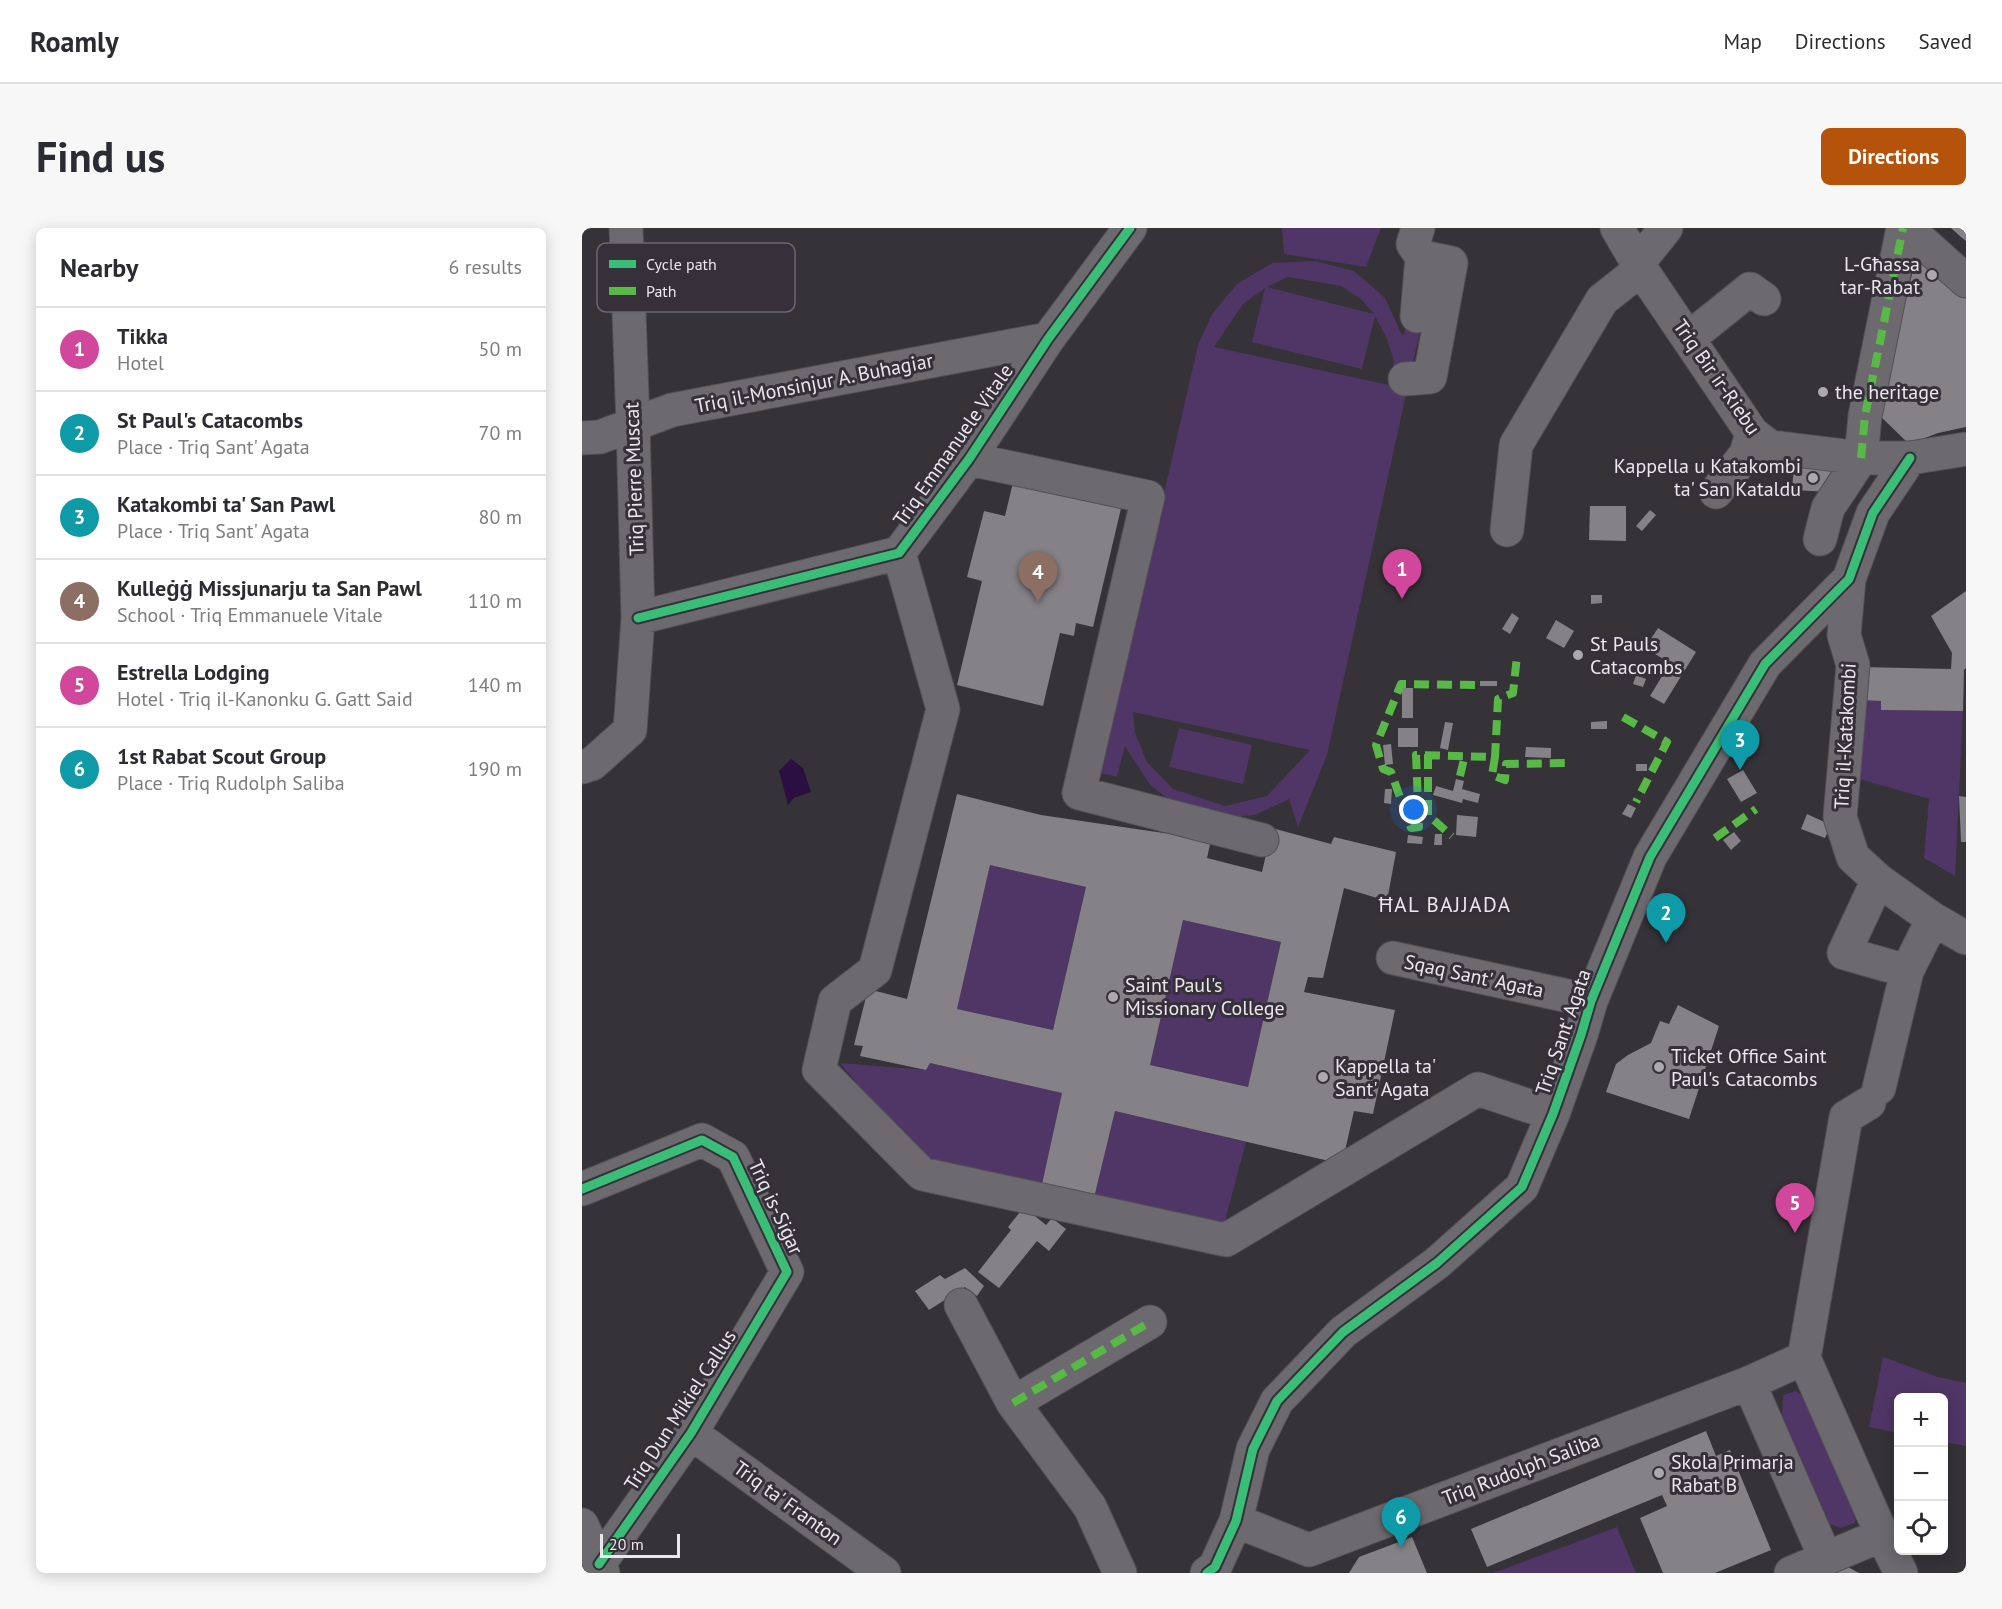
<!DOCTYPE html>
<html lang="en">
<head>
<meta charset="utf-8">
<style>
  :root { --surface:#fff; --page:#f7f7f7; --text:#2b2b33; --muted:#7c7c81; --line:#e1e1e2; --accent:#b45309 }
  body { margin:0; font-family:"PT Sans",sans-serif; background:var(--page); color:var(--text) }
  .controls { position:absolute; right:18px; bottom:18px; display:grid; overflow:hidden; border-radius:9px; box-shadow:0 3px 15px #0003 }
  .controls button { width:54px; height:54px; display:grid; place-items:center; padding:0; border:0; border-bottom:2px solid var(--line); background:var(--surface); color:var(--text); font:30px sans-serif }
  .scale { position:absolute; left:18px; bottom:15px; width:80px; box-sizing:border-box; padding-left:6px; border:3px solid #eae7ed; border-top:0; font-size:16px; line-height:21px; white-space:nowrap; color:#eae7ed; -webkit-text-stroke:4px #35303a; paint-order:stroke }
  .you { position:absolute; left:832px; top:582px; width:21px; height:21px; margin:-15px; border:4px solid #fff; border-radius:50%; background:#1a73e8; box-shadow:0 0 0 9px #1a73e833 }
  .badge { display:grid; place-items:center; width:39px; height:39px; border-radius:50%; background:var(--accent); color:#fff; font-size:20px; font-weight:700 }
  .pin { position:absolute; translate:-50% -50px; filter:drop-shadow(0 2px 3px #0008) }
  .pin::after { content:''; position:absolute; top:32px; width:21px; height:18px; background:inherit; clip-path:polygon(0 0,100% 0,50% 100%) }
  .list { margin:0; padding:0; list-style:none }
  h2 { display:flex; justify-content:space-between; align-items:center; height:78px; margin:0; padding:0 24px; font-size:26px }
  h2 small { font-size:20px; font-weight:400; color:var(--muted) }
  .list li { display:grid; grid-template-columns:39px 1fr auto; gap:18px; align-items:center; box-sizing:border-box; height:84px; padding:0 24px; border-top:2px solid var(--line) }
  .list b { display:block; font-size:22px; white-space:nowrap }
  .list p { margin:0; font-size:20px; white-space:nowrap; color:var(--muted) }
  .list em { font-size:20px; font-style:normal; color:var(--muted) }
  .icon { flex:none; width:33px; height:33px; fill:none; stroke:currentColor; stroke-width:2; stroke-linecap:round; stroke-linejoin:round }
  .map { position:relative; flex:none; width:1384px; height:1345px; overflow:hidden; border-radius:9px }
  header { display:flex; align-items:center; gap:36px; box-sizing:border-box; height:84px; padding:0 30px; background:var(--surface); border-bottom:2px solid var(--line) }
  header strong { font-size:28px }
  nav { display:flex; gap:33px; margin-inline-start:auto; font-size:21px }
  .intro { display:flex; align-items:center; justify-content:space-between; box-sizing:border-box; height:144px; padding:0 36px }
  h1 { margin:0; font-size:42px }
  .button { padding:15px 27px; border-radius:9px; background:var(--accent); color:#fff; font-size:21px; font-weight:700 }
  main { display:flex; gap:36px; padding:0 36px }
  aside { flex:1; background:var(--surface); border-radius:9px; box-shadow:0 3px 15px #0003 }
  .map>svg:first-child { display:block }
</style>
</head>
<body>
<header>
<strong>Roamly</strong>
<nav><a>Map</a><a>Directions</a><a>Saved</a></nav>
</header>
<div class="intro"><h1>Find us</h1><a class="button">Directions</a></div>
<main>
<aside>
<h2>Nearby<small>6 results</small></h2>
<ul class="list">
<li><span class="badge" style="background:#d1479c">1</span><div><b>Tikka</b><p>Hotel</p></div><em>50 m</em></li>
<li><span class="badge" style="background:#0f9aa8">2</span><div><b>St Paul's Catacombs</b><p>Place · Triq Sant' Agata</p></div><em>70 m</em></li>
<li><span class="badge" style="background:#0f9aa8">3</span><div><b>Katakombi ta' San Pawl</b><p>Place · Triq Sant' Agata</p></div><em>80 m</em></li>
<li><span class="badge" style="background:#8d6e63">4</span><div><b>Kulleġġ Missjunarju ta San Pawl</b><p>School · Triq Emmanuele Vitale</p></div><em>110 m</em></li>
<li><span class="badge" style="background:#d1479c">5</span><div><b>Estrella Lodging</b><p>Hotel · Triq il-Kanonku G. Gatt Said</p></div><em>140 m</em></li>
<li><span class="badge" style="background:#0f9aa8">6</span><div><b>1st Rabat Scout Group</b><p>Place · Triq Rudolph Saliba</p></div><em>190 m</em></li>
</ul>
</aside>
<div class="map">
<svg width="1384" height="1345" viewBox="0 0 1384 1345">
  <rect width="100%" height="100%" fill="#353238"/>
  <!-- green -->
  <path fill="#4f3666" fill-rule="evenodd" d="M 700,0 L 799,0 L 784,39 L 702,26 Z
    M 733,33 L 772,43 L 803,70 L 821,109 L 827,87 L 841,89 L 745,527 L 716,599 L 707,571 L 673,587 L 640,590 L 595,578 L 568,557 L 543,518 L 535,549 L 518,545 L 616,117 L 630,86 L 655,56 L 690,35 ZM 706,49 L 759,58 L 779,71 L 792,86 L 685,59 ZM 683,60 L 670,114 L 780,141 L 793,88 L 805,111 L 812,133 L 807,157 L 632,119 L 661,76 ZM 551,484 L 728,522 L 685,568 L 643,578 L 591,561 L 565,534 L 553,505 Z
    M 1278,472 L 1299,473 L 1299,482 L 1381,483 L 1373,648 L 1342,630 L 1347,571 L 1271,549 Z
    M 597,500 L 670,517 L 661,556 L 587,539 Z
    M 408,637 L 504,659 L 471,802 L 375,781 Z
    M 601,692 L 699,714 L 666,859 L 568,837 Z
    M 258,835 L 344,842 L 348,835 L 480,865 L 458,965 L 346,940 Z
    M 533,883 L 664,914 L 643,993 L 631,1003 L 511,974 Z
    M 1301,1129 L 1356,1149 L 1384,1155 L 1384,1218 L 1362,1214 L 1362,1170 L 1316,1170 L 1316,1205 L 1287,1199 Z
    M 1214,1163 L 1231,1175 L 1275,1280 L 1273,1295 L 1259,1300 L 1248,1296 L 1200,1187 L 1201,1167 Z
    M 1035,1299 L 1054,1345 L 911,1345 Z"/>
  <!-- water -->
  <path fill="#2c0f42" d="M 209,531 L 221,540 L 229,564 L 212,570 L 206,577 L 197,543 Z"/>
  <!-- building -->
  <path fill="#848287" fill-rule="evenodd" d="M 1369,0 L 1384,0 L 1384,13 L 1379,9 Z
    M 1349,32 L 1384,68 L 1384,199 L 1356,205 L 1327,216 L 1294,184 L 1297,183 L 1332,38 Z
    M 1212,237 L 1251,239 L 1250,264 L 1210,262 Z
    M 433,246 L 541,272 L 511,399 L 494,395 L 492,408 L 478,405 L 461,478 L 375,457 L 400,353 L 385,349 L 402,283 L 423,288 Z
    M 1008,278 L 1044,278 L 1044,313 L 1007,312 Z
    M 1068,282 L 1074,287 L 1060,303 L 1054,298 Z
    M 1384,363 L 1384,440 L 1382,442 L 1381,483 L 1299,482 L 1299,473 L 1278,472 L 1279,439 L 1369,441 L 1370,425 L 1349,388 Z
    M 1009,367 L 1020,367 L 1020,375 L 1009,376 Z
    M 930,385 L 937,390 L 928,406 L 920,401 Z
    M 974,392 L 992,403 L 982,420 L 964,410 Z
    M 1076,400 L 1114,424 L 1082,476 L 1068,468 L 1088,435 L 1063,420 Z
    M 1054,447 L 1064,451 L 1061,459 L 1051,456 Z
    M 898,453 L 915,453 L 915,458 L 898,458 Z
    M 820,460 L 831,460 L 831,490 L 820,490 Z
    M 1025,493 L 1025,501 L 1009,501 L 1009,494 Z
    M 863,494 L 871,495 L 866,522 L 858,520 Z
    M 816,500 L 836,500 L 836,519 L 816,519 Z
    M 809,516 L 811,536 L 803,537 L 801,517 Z
    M 944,519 L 969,520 L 969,530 L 943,529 Z
    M 1054,536 L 1065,536 L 1065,543 L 1054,543 Z
    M 1161,542 L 1175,565 L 1159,574 L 1145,551 Z
    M 874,551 L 882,553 L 880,561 L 898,566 L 896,575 L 881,571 L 880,575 L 851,567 L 854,558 L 871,563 Z
    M 803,561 L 810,561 L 809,576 L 802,575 Z
    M 375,566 L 459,587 L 629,612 L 625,630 L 680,644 L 690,600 L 749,616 L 752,609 L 814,624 L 805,673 L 762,660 L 741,750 L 726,749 L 722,764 L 813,782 L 791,886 L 772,883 L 760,936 L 533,883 L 511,974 L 458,965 L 480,865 L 348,835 L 344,842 L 278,828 L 281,818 L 272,817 L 286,761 L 325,771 ZM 408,637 L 504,659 L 471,802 L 375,781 ZM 601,692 L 699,714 L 666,859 L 568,837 Z
    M 1377,568 L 1384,569 L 1384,614 L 1379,614 Z
    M 1046,576 L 1054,580 L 1049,590 L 1040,586 Z
    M 1225,586 L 1249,597 L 1243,610 L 1219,601 Z
    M 875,587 L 896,589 L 894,609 L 874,607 Z
    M 1152,604 L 1159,613 L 1149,622 L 1141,612 Z
    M 853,606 L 860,606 L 860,617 L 852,617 Z
    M 826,607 L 841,609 L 840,616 L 825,615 Z
    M 1096,777 L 1137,798 L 1107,891 L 1024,864 L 1034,836 L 1046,827 L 1069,815 L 1078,793 L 1087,796 Z
    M 442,979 L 464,997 L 470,990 L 484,1001 L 467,1023 L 455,1013 L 417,1060 L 396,1044 L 429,1002 L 426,999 Z
    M 383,1040 L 402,1058 L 395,1068 L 383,1059 L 347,1082 L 333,1063 L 358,1047 L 363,1051 Z
    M 1124,1203 L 1134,1228 L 1148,1222 L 1189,1322 L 1133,1345 L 1081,1345 L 1058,1290 L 1085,1278 L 1080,1267 L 905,1339 L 889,1301 Z
    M 830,1309 L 845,1345 L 767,1345 L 777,1329 Z
    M 1266,1339 L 1277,1345 L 1252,1345 Z"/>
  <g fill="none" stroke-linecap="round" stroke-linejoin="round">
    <!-- minor casing -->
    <g stroke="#525055" stroke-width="35">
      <path id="minor" d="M 1035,0 L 1059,41 L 1170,205 L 1188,219 L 1279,230 L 1328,230 L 1384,221
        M 1325,0 L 1384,53
        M 1056,35 L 1084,0
        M 835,88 L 840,29
        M 1107,110 L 1168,61 L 1182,71
        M 823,151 L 848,149 L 869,35 L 840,29 L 831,16 L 836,0
        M 0,210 L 18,209 L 90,182 L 466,111
        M 387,231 L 566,269 L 497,565 L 680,612
        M 1134,264 L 1164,226 L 1170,205
        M 925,302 L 934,217 L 1020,72 L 1059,41
        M 1238,311 L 1246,280 L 1279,230 L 1283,188 L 1321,0
        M 317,325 L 361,481 L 293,742 L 253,773 L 237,842 L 340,946 L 644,1012 L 896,861 L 971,886
        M 1267,351 L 1262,407 L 1271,437 L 1258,589 L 1271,629 L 1296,652 L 1351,691 L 1384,710
        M 56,390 L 317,325 L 387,231 L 466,111 L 548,0
        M 0,539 L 10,536 L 48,502 L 56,390 L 51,196 L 44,0
        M 1296,652 L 1262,725 L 1325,743
        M 811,730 L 1009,773
        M 1297,860 L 1325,743 L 1351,691
        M 1287,875 L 1264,889 L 1222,1130 L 1300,1307 L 1319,1345
        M 0,961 L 120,912 L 151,929 L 205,1044 L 109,1205 L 17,1336
        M 379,1077 L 431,1175 L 508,1279 L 538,1345
        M 1167,1155 L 1244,1331
        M 431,1175 L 568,1094
        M 109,1205 L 302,1345
        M 654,1293 L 727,1322 L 1167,1155 L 1222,1130
        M 0,1297 L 21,1345
        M 625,1345 L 633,1339 L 654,1293 L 671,1221 L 695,1173 L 761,1104 L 855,1035 L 940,959 L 971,886 L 999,807 L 1009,773 L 1068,629 L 1183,436 L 1267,351 L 1291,285 L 1328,230
        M 1209,1345 L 1300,1307"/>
    </g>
    <!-- minor -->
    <use href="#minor" stroke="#6c6a6e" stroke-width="33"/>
    <!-- quiet -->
    <path stroke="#58b947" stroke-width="8" stroke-dasharray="15 8" stroke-linecap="butt" d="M 1279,230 L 1283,188 L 1321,0
      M 893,457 L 819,456 L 794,517 L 801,541 L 809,544 L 829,600 L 837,599 L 834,527 L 913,529 L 916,471 L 931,465 L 935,428
      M 1041,489 L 1085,514 L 1054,574
      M 846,526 L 846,587 L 870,608
      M 913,529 L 910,547 L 923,552 L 924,536 L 987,535
      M 878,548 L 883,527
      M 1133,610 L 1174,581
      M 431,1175 L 568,1094"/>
    <!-- cycleway casing -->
    <g stroke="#35303a" stroke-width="13">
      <path id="cycleway" d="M 56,390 L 317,325 L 387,231 L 466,111 L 548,0
        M 0,961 L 120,912 L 151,929 L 205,1044 L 109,1205 L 17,1336
        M 625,1345 L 633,1339 L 654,1293 L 671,1221 L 695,1173 L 761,1104 L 855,1035 L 940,959 L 971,886 L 999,807 L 1009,773 L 1068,629 L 1183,436 L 1267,351 L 1291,285 L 1328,230"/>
    </g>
    <!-- cycleway -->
    <use href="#cycleway" stroke="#3abd76" stroke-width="9"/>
  </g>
  <!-- markers -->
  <g fill="#aba8ae" stroke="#35303a" stroke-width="2">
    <circle cx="1350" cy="47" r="6"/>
    <circle cx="1241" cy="164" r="6"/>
    <circle cx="1231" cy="250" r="6"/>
    <circle cx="996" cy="427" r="6"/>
    <circle cx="531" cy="769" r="6"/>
    <circle cx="1077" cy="839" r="6"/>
    <circle cx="741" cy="849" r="6"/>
    <circle cx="1077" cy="1245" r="6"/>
  </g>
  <g text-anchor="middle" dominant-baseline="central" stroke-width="6" stroke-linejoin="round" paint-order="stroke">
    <!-- poi labels -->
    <g font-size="20" fill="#eae7ed" stroke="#35303a" text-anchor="start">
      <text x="1338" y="36" text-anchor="end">L-Għassa<tspan x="1338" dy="23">tar-Rabat</tspan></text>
      <text x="1253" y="164">the heritage</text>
      <text x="1219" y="238" text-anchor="end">Kappella u Katakombi<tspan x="1219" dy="23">ta' San Kataldu</tspan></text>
      <text x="1008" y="416">St Pauls<tspan x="1008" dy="23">Catacombs</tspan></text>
      <text x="543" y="757">Saint Paul's<tspan x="543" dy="23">Missionary College</tspan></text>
      <text x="1089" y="828">Ticket Office Saint<tspan x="1089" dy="23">Paul's Catacombs</tspan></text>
      <text x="753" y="838">Kappella ta'<tspan x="753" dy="23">Sant' Agata</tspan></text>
      <text x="1089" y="1234">Skola Primarja<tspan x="1089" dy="23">Rabat B</tspan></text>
    </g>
    <!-- street labels -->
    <g font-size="20" fill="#eae7ed" stroke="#35303a">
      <text transform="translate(1135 149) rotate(55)">Triq Bir ir-Riebu</text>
      <text transform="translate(232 155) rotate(-11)">Triq il-Monsinjur A. Buhagiar</text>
      <text transform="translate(371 217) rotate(-55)">Triq Emmanuele Vitale</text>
      <text transform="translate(52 251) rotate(-92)">Triq Pierre Muscat</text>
      <text transform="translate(1263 508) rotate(-87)">Triq il-Katakombi</text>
      <text transform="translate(892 748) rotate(12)">Sqaq Sant' Agata</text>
      <text transform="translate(981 804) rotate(-71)">Triq Sant' Agata</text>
      <text transform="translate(194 979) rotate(65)">Triq is-Siġar</text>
      <text transform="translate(98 1182) rotate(-57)">Triq Dun Mikiel Callus</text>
      <text transform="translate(939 1241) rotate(-21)">Triq Rudolph Saliba</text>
      <text transform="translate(206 1275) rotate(36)">Triq ta' Franton</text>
    </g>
    <!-- neighbourhood labels -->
    <g font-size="21" letter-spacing="1.5" fill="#eae7ed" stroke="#35303a">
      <text x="863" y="676">ĦAL BAJJADA</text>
    </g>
  </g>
  <!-- legend -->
  <rect x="15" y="15" width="198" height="69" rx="9" fill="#35303a" stroke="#6b6770" stroke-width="1.5"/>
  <rect x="27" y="32" width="27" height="8" fill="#3abd76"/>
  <rect x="27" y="59" width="27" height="8" fill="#58b947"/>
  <g font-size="16" fill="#eae7ed">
    <text x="64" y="42">Cycle path</text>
    <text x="64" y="69">Path</text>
  </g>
</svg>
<div class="controls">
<button>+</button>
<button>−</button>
<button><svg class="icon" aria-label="locate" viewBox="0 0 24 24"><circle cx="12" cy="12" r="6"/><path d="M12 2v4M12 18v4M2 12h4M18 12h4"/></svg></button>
</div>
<div class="scale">20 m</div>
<div class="you"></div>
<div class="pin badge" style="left:820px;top:371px;background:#d1479c">1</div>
<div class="pin badge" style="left:1084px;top:715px;background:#0f9aa8">2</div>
<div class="pin badge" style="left:1158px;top:542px;background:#0f9aa8">3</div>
<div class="pin badge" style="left:456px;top:374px;background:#8d6e63">4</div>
<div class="pin badge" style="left:1213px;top:1005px;background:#d1479c">5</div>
<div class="pin badge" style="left:819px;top:1319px;background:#0f9aa8">6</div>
</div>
</main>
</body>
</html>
